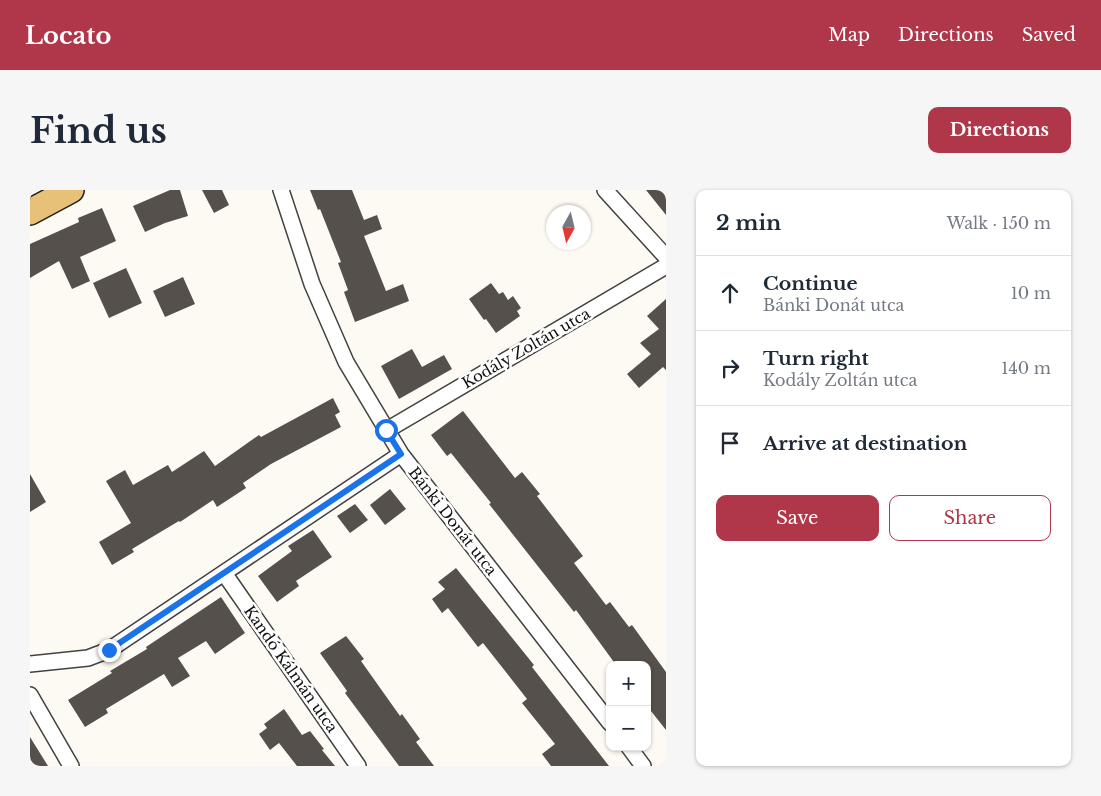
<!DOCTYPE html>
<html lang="en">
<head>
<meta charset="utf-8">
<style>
  :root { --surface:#fff; --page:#f6f6f7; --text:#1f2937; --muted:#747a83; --line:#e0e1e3; --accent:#af3749 }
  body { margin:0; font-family:"Libre Baskerville",serif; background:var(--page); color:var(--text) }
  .controls { position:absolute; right:15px; bottom:15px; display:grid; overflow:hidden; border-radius:10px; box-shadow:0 1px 4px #0004 }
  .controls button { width:45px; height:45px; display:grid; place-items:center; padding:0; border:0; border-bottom:1px solid var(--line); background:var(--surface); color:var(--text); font:25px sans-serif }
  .compass { position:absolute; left:516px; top:15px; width:45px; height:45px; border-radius:50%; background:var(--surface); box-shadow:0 1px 4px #0004; rotate:188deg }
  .stop { position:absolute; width:15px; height:15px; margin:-11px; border:4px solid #1a73e8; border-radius:50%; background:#fff }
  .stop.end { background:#1a73e8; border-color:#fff; box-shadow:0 1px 5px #0008 }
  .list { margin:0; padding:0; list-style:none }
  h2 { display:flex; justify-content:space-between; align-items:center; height:65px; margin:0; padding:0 20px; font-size:21px }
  h2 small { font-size:16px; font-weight:400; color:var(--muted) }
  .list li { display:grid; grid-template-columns:32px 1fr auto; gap:15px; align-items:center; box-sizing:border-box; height:75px; padding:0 20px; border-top:1px solid var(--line) }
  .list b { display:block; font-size:19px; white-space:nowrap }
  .list p { margin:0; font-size:16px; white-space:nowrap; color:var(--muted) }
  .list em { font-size:16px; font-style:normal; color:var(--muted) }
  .actions { display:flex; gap:10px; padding:15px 20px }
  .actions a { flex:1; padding:11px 0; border:1px solid var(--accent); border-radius:10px; text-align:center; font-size:18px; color:var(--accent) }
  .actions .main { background:var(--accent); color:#fff }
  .icon { flex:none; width:28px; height:28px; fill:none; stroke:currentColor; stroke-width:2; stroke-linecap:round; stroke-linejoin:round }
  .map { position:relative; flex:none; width:636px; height:576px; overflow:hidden; border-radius:10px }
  header { display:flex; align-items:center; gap:30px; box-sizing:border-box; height:70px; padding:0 25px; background:var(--accent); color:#fff }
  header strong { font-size:24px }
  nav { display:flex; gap:28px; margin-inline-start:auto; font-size:18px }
  .intro { display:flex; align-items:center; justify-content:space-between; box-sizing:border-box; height:120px; padding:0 30px }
  h1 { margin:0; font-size:35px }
  .button { padding:12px 22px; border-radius:10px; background:var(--accent); color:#fff; font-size:18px; font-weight:700 }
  main { display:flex; gap:30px; padding:0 30px }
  aside { flex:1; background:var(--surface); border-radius:10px; box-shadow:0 1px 4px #0004 }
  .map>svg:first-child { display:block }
</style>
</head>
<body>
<header>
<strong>Locato</strong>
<nav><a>Map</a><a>Directions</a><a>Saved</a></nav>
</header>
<div class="intro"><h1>Find us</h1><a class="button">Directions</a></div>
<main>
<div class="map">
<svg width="636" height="576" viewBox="0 0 636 576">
  <rect width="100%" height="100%" fill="#fdfaf3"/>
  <!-- building -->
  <path fill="#56504d" d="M 140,0 L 150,0 L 158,26 L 135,33 L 115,42 L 103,16 Z
    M 172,0 L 192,0 L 199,15 L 184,23 Z
    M 280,0 L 322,0 L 334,30 L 347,25 L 352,39 L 334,46 L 356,101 L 373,94 L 379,111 L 325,132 L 314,102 L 318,100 L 308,73 L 311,72 L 290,19 L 288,20 Z
    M 616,0 L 636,0 L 636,25 Z
    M 72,18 L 86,51 L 50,67 L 60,91 L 42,99 L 29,71 L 0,88 L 0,54 L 49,32 L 48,28 Z
    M 96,78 L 112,113 L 79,128 L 63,93 Z
    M 153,87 L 165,114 L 135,127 L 123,101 Z
    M 461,93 L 469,104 L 473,102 L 478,110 L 483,106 L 491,118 L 487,121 L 490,126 L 466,143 L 456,129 L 454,130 L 439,109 Z
    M 636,109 L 636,180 L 633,177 L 609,198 L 597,184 L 621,164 L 610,153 L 629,139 L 617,126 Z
    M 382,159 L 392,177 L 414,165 L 422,179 L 369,209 L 351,176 Z
    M 303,208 L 310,222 L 305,225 L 311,237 L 241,274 L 213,293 L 216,298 L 187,317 L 183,310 L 150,332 L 149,331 L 102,359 L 104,362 L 82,375 L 69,352 L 101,333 L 76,291 L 95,280 L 103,295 L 138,275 L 142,282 L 174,261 L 185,276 L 229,245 L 231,247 Z
    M 433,221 L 485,288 L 492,282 L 510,304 L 507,306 L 553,366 L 544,373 L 576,415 L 580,412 L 599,437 L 602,435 L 636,482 L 636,540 L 617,516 L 617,475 L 586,475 L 546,420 L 544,422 L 459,314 L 461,313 L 421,263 L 417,266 L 401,245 Z
    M 0,284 L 16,312 L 0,322 Z
    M 360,299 L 376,319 L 355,335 L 340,315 Z
    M 325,314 L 338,330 L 320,343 L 307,326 Z
    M 283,340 L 302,367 L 266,391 L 269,396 L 247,412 L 228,386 L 262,361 L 258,356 Z
    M 426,378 L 504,475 L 502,477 L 579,576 L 521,576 L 512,564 L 525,554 L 492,513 L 497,509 L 453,453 L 448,457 L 418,418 L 412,423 L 402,409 L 415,399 L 408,392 Z
    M 191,407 L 215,443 L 185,464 L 176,451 L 148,468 L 160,486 L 142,497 L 134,484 L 76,519 L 78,523 L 55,537 L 38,510 L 82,483 L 80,481 L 117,459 L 116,457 Z
    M 316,446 L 334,469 L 331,471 L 370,526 L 372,524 L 390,549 L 386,552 L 404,576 L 369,576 L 315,503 L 317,501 L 290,463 Z
    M 254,519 L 272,545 L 280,541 L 294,559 L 292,560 L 305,576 L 267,576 L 249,553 L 240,560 L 229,544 L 237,538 L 234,534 Z
    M 0,547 L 18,576 L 0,576 Z"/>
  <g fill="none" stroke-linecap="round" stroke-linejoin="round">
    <!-- street casing -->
    <g stroke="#424242" stroke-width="18">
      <path id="street" d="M 251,0 L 282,94 L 316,172 L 371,264 L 580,533
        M 575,0 L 636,67
        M 357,240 L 636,76
        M 194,383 L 328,576
        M 0,474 L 58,468 L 79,460 L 371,264
        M 0,505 L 41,576
        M 599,557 L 613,576"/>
    </g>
    <!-- primary casing -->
    <g stroke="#202020" stroke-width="28">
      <path id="primary" d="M 0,22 L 41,0"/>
    </g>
    <!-- street -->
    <use href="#street" stroke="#fff" stroke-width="15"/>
    <!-- primary -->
    <use href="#primary" stroke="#e8c178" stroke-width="25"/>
  </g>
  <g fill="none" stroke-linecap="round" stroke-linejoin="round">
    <!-- route -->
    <path stroke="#1a73e8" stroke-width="6" d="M 79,460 L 371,264 L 356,240"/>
  </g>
  <g text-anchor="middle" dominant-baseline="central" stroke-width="5" stroke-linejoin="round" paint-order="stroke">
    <!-- street labels -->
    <g font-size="15" fill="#0f0f0f" stroke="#fff">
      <text transform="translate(496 158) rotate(-30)">Kodály Zoltán utca</text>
      <text transform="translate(423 331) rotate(52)">Bánki Donát utca</text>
      <text transform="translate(261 479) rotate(55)">Kandó Kálmán utca</text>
    </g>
  </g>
</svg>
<div class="controls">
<button>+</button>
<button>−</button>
</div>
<svg class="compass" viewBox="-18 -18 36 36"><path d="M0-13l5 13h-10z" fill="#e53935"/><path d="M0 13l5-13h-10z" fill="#747a83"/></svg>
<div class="stop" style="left:356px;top:240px"></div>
<div class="stop end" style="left:79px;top:460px"></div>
</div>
<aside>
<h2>2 min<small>Walk · 150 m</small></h2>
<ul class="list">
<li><svg class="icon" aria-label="ahead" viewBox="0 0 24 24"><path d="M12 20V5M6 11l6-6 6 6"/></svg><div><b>Continue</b><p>Bánki Donát utca</p></div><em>10 m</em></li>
<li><svg class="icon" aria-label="right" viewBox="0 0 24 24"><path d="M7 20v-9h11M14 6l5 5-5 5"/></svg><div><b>Turn right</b><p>Kodály Zoltán utca</p></div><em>140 m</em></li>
<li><svg class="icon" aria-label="arrive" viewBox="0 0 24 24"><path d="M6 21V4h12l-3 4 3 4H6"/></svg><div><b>Arrive at destination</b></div></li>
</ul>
<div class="actions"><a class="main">Save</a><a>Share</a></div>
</aside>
</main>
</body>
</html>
